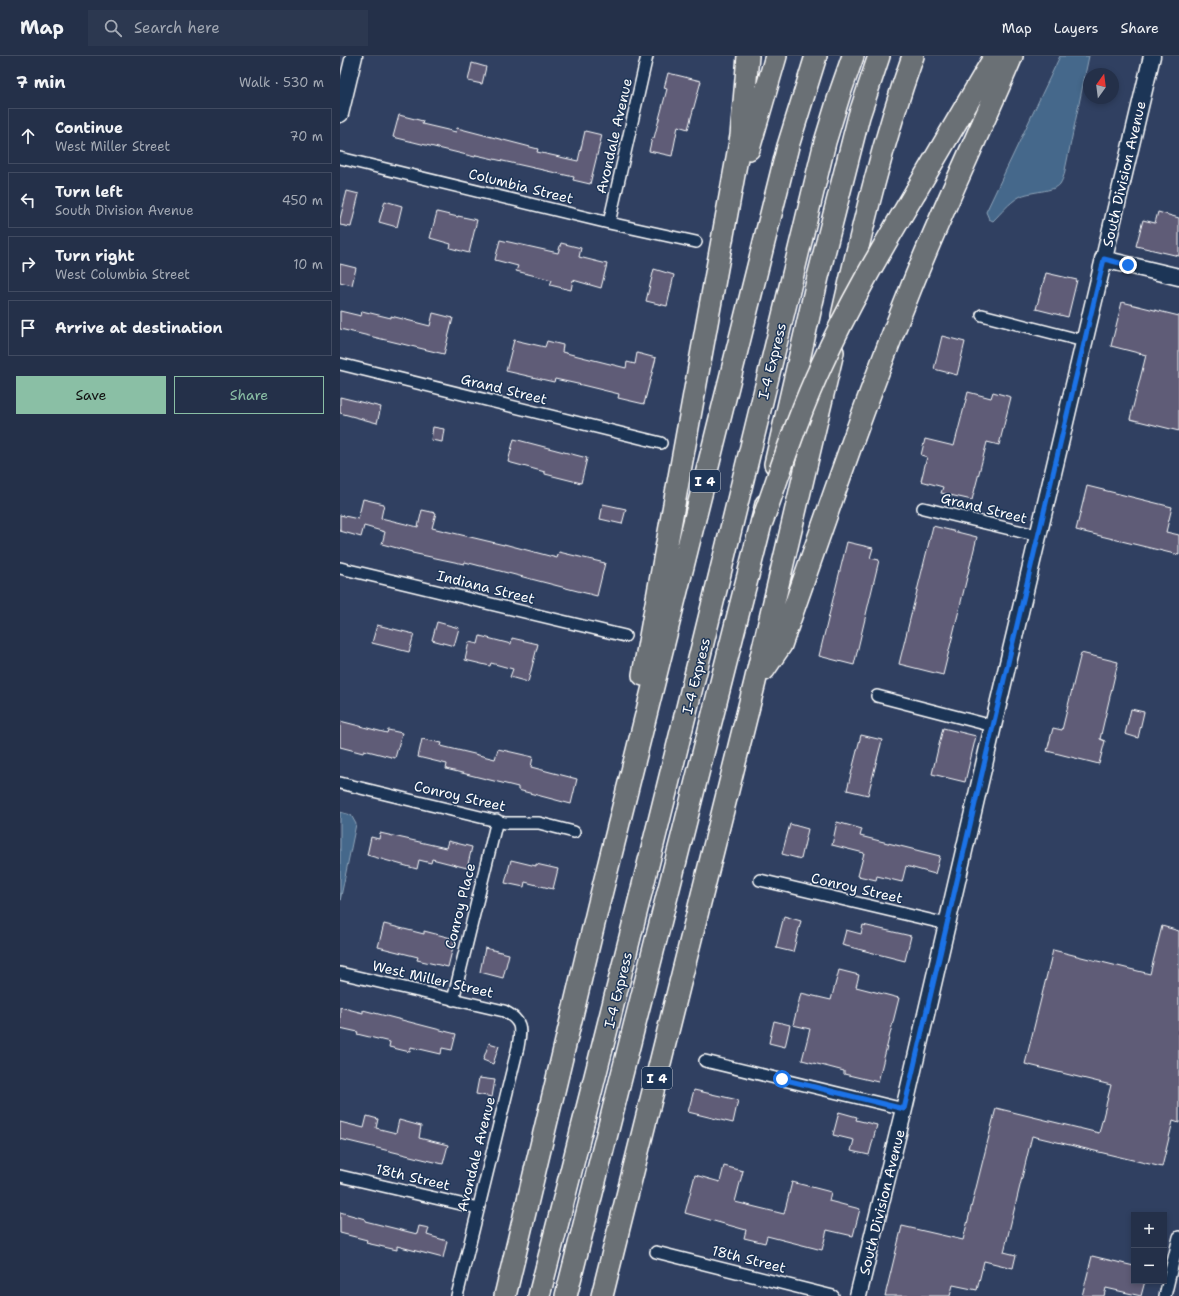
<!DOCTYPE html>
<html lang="en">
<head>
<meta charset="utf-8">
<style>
  :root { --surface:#243049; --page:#2c3850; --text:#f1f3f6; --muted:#a3a9b4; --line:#414b61; --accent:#8abfa5 }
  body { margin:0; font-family:"Shantell Sans",sans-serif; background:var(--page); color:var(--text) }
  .controls { position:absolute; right:12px; bottom:12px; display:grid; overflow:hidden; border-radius:0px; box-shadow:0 2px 6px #0003 }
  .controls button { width:36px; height:36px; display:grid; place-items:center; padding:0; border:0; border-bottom:1px solid var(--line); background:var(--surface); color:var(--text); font:20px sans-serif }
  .compass { position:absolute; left:743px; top:12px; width:36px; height:36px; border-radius:50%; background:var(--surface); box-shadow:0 2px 6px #0003; rotate:14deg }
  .stop { position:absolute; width:12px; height:12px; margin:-9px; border:3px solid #1a73e8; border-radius:50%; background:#fff }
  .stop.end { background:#1a73e8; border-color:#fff; box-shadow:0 1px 4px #0008 }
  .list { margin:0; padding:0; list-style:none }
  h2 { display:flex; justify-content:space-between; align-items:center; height:52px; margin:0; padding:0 16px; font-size:17px }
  h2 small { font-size:13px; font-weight:400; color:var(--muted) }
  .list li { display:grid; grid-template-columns:26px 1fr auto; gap:12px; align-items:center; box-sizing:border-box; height:56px; margin:0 8px 8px; padding:0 8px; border:1px solid var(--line); border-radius:0px }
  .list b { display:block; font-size:15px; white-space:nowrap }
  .list p { margin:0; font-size:13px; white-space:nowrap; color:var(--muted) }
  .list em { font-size:13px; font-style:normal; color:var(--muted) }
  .actions { display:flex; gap:8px; padding:12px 16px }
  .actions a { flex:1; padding:9px 0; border:1px solid var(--accent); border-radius:0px; text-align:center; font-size:14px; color:var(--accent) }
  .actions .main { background:var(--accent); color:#111 }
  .icon { flex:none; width:22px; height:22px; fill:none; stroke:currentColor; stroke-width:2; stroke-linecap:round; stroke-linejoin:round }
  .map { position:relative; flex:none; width:839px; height:1240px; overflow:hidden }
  header { display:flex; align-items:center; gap:24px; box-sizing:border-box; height:56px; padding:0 20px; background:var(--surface); border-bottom:1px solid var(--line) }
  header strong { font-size:19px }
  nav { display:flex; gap:22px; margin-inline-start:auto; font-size:14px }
  .search { width:280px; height:36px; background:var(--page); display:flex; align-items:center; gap:10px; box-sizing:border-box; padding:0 14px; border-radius:0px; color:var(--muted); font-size:15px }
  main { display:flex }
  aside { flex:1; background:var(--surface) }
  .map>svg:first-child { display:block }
</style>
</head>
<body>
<header>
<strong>Map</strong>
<div class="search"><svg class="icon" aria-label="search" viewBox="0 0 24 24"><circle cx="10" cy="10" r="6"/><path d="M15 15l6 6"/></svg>Search here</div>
<nav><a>Map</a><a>Layers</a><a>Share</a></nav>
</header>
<main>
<aside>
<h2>7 min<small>Walk · 530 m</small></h2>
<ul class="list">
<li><svg class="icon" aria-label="ahead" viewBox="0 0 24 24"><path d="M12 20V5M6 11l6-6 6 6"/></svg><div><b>Continue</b><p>West Miller Street</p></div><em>70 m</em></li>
<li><svg class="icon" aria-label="left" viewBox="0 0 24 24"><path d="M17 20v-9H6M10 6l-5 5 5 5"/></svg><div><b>Turn left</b><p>South Division Avenue</p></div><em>450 m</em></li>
<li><svg class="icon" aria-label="right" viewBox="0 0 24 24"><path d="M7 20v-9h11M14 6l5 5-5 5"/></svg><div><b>Turn right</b><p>West Columbia Street</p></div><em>10 m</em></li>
<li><svg class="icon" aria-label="arrive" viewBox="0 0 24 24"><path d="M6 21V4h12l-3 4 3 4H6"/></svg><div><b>Arrive at destination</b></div></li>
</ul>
<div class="actions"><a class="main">Save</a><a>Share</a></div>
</aside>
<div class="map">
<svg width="839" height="1240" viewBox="0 0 839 1240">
  <rect width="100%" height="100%" fill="#304061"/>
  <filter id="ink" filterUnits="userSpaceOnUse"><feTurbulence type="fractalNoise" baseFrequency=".025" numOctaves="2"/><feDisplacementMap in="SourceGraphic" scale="8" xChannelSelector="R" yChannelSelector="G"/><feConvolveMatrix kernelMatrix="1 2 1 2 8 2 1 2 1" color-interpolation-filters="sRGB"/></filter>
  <g filter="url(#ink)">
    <!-- water -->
    <path fill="#44688b" stroke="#8fa4b9" d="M 720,0 L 749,0 L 724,119 C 723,122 722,125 720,128 C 715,136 689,135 679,141 C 669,147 661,157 653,165 L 649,163 L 646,156 Z
      M 0,756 L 11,759 L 16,768 L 0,845 Z"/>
    <!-- building -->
    <path fill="#5e5b77" stroke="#fff" d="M 132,7 L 146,11 L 142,28 L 128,25 Z
      M 328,17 L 361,25 L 348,73 L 338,70 L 332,100 L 309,95 L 312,82 L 314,82 L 327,33 L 324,32 Z
      M 59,59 L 83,65 L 82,68 L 116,76 L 117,72 L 198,93 L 197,96 L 238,105 L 245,75 L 262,79 L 250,128 L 233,124 L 234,121 L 136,99 L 135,101 L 53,81 Z
      M 7,135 L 19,138 L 11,171 L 0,169 L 0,163 Z
      M 45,145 L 62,150 L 57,171 L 39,166 Z
      M 97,156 L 118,161 L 118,160 L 137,164 L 129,197 L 110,192 L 111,188 L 90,182 Z
      M 818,156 L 839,162 L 839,200 L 796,190 L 803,164 L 815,167 Z
      M 160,184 L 218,197 L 221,187 L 241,192 L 239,201 L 267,208 L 261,232 L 233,224 L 231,234 L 210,229 L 212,224 L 176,215 L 178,210 L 155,204 Z
      M 0,208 L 16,212 L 12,229 L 0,226 Z
      M 314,213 L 334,219 L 327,250 L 306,245 Z
      M 706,217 L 737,224 L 728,261 L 696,253 Z
      M 782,246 L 839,260 L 839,375 L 790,363 L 806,299 L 771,290 Z
      M 0,255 L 21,260 L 22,255 L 51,262 L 51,260 L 90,270 L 93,257 L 113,262 L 104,298 L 0,273 Z
      M 602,280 L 625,286 L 617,319 L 594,313 Z
      M 174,284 L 205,291 L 207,285 L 223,289 L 222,296 L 286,312 L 287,306 L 295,308 L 297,297 L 316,302 L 304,348 L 278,342 L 279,338 L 242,329 L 215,323 L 214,326 L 166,315 Z
      M 628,336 L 651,342 L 653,336 L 671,341 L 659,389 L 647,386 L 632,444 L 601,437 L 603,431 L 581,425 L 587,401 L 581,399 L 585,383 L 614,390 Z
      M 0,341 L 41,351 L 37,367 L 0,357 Z
      M 93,371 L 104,373 L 102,386 L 91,384 Z
      M 174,383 L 247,402 L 241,427 L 205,418 L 205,416 L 168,406 Z
      M 747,430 L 832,451 L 826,476 L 839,479 L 839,499 L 736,474 Z
      M 23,443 L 44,448 L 41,462 L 78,471 L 82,454 L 96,457 L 92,472 L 164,489 L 164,488 L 217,502 L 219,496 L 265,507 L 257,540 L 125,506 L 124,508 L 72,497 L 72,496 L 42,488 L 45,476 L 24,470 L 21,481 L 0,475 L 0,459 L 18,463 Z
      M 263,448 L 286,453 L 282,468 L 260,463 Z
      M 593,470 L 637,481 L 603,619 L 559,608 Z
      M 507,486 L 533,492 L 530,502 L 539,504 L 514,609 L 479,600 Z
      M 97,566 L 119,572 L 114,590 L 92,584 Z
      M 37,569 L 74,578 L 69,596 L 32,587 Z
      M 140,580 L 171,588 L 172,582 L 198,588 L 188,626 L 170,621 L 173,613 L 151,607 L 150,610 L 125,604 L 129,586 L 138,588 Z
      M 741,597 L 778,606 L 760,683 L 765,685 L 759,708 L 707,695 L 713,672 L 722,674 Z
      M 791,653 L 804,656 L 798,682 L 785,678 Z
      M 0,665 L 47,677 L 48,674 L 62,677 L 55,702 L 24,694 L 23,697 L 0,691 Z
      M 603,672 L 636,680 L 625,726 L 592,718 Z
      M 521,679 L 542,684 L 528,739 L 507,734 Z
      M 82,683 L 102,687 L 101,690 L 155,703 L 158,693 L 193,701 L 191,711 L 237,723 L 231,748 L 178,734 L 178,731 L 106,713 L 107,708 L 78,701 Z
      M 497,766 L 522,773 L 520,780 L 600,800 L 595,818 L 566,810 L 562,826 L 537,820 L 536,824 L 518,820 L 524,797 L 492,789 Z
      M 450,768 L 468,773 L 461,803 L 442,798 Z
      M 40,777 L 106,792 L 108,785 L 132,791 L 127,812 L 92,803 L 91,807 L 79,804 L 77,813 L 27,799 L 31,781 L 39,783 Z
      M 171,804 L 196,810 L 196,808 L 218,813 L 213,833 L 185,826 L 184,831 L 165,827 Z
      M 444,860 L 461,865 L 453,896 L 436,892 Z
      M 44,868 L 84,878 L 84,875 L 115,883 L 108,911 L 77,904 L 78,901 L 38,891 Z
      M 523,869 L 571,880 L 565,905 L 502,889 L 506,874 L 521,878 Z
      M 822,870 L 839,875 L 839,1067 L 833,1065 L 822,1111 L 692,1080 L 664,1196 L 676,1199 L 673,1212 L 644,1205 L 637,1234 L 613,1229 L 610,1240 L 545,1240 L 562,1170 L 623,1184 L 656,1052 L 759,1077 L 771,1029 L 685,1008 L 713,894 L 810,918 Z
      M 145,892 L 169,898 L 163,922 L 140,916 Z
      M 499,914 L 519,919 L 516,931 L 559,942 L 538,1026 L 504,1018 L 504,1015 L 462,1004 L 470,973 L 453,969 L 461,937 L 491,944 Z
      M 0,951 L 23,957 L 23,954 L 116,978 L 112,994 L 102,992 L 101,998 L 71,991 L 70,996 L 49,991 L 50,986 L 17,978 L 18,976 L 0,972 Z
      M 434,965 L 450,969 L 445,991 L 429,987 Z
      M 149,987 L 159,990 L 153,1008 L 143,1004 Z
      M 139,1022 L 155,1024 L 152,1041 L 136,1038 Z
      M 354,1034 L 398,1044 L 393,1067 L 348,1056 Z
      M 499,1056 L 517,1061 L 516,1064 L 537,1069 L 529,1099 L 511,1095 L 514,1084 L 493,1079 Z
      M 27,1060 L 38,1063 L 36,1072 L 56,1077 L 59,1064 L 81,1070 L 79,1082 L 108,1089 L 103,1108 L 0,1083 L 0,1066 L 24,1072 Z
      M 384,1110 L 403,1115 L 395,1146 L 444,1158 L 452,1126 L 491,1136 L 489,1145 L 520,1153 L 513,1180 L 487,1174 L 482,1194 L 427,1180 L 425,1187 L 404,1182 L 406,1174 L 345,1157 L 355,1119 L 380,1126 Z
      M 0,1156 L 25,1163 L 25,1165 L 77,1178 L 79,1170 L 89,1172 L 87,1179 L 107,1185 L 103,1202 L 57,1190 L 57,1194 L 26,1187 L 27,1184 L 0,1177 Z
      M 752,1200 L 794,1210 L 794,1225 L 805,1225 L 801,1240 L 766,1232 L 764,1240 L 742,1240 Z"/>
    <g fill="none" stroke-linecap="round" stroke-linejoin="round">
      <!-- street casing -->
      <g stroke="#fff" stroke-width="14">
        <path id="street" d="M 0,102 L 269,167 L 356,186
          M 269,167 L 307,0
          M 642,259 L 744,285
          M 0,308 L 321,387
          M 583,452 L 699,480
          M 0,512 L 285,580
          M 537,640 L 653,670
          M 0,727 L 165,767 L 199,767 L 234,776
          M 420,824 L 607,868
          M 0,917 L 164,955 C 183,965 181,973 178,991 L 117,1240
          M 113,944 L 157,764
          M 365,1005 L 564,1053
          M 0,1120 L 138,1152
          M 316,1196 L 493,1240
          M 825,1240 L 839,1181"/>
      </g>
      <!-- secondary casing -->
      <g stroke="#fff" stroke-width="19">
        <path id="secondary" d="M 0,58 L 14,0
          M 763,203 L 839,221
          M 518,1240 L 564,1053 L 653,670 L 812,0"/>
      </g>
      <!-- highway casing -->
      <g stroke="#fff" stroke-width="24">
        <path id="highway" d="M 409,93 L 436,0
          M 576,135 L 655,0
          M 502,260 C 522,172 543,84 573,0
          M 435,408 L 478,221 L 519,60 L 539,0
          M 424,614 L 441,589 C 482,473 521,356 567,242 C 599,160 638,81 672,0
          M 303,619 L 401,80 L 408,0
          M 165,1240 L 258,851 L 448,90 L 476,0
          M 199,1240 C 298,856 392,471 485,86 L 500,37 L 513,0
          M 226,1240 L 426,448
          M 262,1240 L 415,626 L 493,296"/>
      </g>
      <!-- street -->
      <use href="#street" stroke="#1d3557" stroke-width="11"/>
      <!-- secondary -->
      <use href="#secondary" stroke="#1d3557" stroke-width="16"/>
      <!-- highway -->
      <use href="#highway" stroke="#6b6f75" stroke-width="21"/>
      <!-- highway-bridge casing -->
      <g stroke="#fff" stroke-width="24" stroke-linecap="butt">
        <path id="highway-bridge" d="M 422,466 C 441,413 458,359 482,308 C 509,248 543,191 576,135"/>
      </g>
      <!-- highway-bridge -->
      <use href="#highway-bridge" stroke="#6b6f75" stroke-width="21"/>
    </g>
  </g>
  <g fill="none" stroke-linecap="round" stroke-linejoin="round" filter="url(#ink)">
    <!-- route -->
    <path stroke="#1a73e8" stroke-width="5" d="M 442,1023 L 564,1053 L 653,670 L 764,203 L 788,209"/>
  </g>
  <g text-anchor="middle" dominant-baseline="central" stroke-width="3" stroke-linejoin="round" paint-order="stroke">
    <!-- shield labels -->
    <g fill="#1d3557" stroke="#bbc2cd" stroke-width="1">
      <rect x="350" y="414" width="30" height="22" rx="3"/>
      <rect x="302" y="1011" width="30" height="22" rx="3"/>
    </g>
    <g font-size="13" font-weight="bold" fill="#fff">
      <text x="365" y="425">I 4</text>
      <text x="317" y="1022">I 4</text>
    </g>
    <!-- street labels -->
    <g font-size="14" fill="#fff" stroke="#1d3557">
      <text transform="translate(274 80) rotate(-77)">Avondale Avenue</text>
      <text transform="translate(784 118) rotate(-77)">South Division Avenue</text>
      <text transform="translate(181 130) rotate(14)">Columbia Street</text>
      <text transform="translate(432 305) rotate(-76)">I-4 Express</text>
      <text transform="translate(164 333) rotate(14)">Grand Street</text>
      <text transform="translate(644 452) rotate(14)">Grand Street</text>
      <text transform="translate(146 531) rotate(14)">Indiana Street</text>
      <text transform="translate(356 620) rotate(-76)">I-4 Express</text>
      <text transform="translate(120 740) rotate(13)">Conroy Street</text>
      <text transform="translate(517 832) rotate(13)">Conroy Street</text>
      <text transform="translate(120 850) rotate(-76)">Conroy Place</text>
      <text transform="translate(93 923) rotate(13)">West Miller Street</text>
      <text transform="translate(278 934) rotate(-76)">I-4 Express</text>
      <text transform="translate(136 1098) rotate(-76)">Avondale Avenue</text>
      <text transform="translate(73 1121) rotate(13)">18th Street</text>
      <text transform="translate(542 1146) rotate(-76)">South Division Avenue</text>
      <text transform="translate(409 1203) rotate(14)">18th Street</text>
    </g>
  </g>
</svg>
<div class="controls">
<button>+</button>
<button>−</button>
</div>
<svg class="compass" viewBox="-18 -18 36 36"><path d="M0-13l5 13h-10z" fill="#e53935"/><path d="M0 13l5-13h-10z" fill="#a3a9b4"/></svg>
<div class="stop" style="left:442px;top:1023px"></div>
<div class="stop end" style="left:788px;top:209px"></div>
</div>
</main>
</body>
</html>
